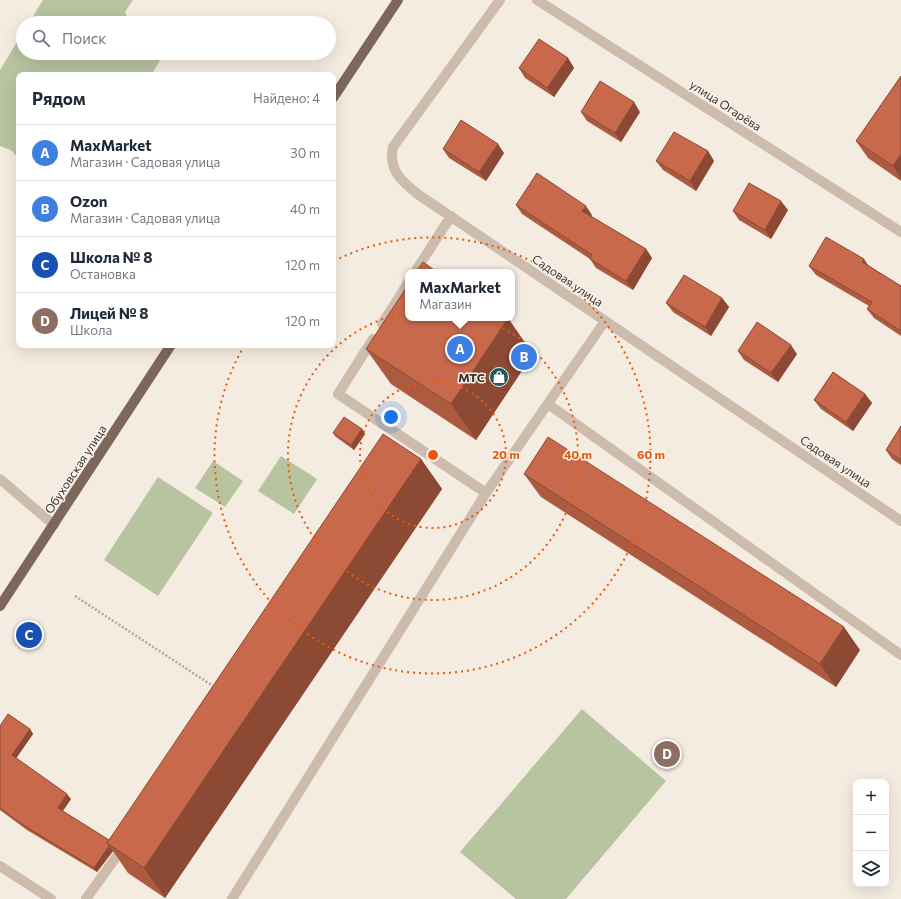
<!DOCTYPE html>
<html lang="ru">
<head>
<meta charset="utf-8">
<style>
  :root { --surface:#fff; --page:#f2f2f3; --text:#1f2937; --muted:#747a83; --line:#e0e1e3; --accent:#1f5a5e }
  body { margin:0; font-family:Commissioner,sans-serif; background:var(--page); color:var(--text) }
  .controls { position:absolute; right:12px; bottom:12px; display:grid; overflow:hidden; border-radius:8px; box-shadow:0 4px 16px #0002 }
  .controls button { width:36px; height:36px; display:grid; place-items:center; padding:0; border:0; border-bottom:1px solid var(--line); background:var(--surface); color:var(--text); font:20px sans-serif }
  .you { position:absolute; left:391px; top:417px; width:14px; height:14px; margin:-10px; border:3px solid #fff; border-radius:50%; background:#1a73e8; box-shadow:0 0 0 6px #1a73e833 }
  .badge { display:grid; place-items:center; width:26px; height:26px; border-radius:50%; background:var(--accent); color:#fff; font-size:13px; font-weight:700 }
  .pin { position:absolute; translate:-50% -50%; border:2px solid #fff; box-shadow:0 1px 4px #0006 }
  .popup { position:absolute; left:405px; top:269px; width:110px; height:52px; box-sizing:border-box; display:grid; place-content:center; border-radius:8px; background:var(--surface); filter:drop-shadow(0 1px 3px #0005); font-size:13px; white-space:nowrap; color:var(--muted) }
  .popup b { font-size:15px; color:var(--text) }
  .popup::after { content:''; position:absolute; left:50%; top:100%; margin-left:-8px; border:8px solid transparent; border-top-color:var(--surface) }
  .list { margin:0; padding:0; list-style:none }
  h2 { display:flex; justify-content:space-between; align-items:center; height:52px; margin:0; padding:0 16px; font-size:17px }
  h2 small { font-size:13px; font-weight:400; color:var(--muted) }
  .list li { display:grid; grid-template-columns:26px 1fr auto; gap:12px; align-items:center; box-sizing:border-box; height:56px; padding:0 16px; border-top:1px solid var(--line) }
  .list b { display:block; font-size:15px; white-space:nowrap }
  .list p { margin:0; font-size:13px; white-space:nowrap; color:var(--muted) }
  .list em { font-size:13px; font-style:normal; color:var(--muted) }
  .icon { flex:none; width:22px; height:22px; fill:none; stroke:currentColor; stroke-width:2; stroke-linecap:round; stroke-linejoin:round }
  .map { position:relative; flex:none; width:901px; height:899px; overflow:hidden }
  .search { position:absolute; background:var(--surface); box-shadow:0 4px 16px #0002; left:16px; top:16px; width:320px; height:44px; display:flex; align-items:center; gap:10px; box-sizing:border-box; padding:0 14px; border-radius:22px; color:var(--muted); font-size:15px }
  .panel { position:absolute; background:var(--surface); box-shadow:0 4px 16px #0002; left:16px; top:72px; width:320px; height:276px; border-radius:8px }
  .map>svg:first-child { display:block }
</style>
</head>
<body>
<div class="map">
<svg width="901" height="899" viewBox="0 0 901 899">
  <rect width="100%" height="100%" fill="#f4ebe1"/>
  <!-- green -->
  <path fill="#b8c4a0" d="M 43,0 L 133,0 L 125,12 L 130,23 L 29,23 Z
    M 23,32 L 23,53 L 152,53 L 160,61 L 151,75 L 19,75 L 19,159 L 11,150 L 0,146 L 0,70 Z
    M 281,456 L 317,479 L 294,514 L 258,491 Z
    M 213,461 L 243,481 L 225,507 L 195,488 Z
    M 158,477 L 213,513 L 158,596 L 104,560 Z
    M 582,709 L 666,781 L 566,899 L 516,899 L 460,852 Z"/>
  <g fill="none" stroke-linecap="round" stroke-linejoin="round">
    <!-- path -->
    <path stroke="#b9a596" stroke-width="2.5" stroke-dasharray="2 2" stroke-linecap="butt" d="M 75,596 L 216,688"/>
    <!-- service -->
    <path stroke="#cdbbac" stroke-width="10" d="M 415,272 L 451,216
      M 382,324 L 408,283
      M 373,339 L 338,394 L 486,493
      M 548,404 L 901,655
      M 86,899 L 124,846
      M 232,899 L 486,493 L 605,321"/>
    <!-- minor -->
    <path stroke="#cdbbac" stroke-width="10" d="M 500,0 L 393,147 C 388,170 402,182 419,195 L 901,521
      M 537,0 L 901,232
      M 0,479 L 54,525
      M 0,866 L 51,899"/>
    <!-- primary -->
    <path stroke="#7d675c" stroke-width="10" d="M 333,98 L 398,0
      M 0,606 L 171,345"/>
  </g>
  <!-- wall -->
  <path fill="#ac5a40" d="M 568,58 L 574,68 L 554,97 L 525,78 L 519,68 Z
    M 901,76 L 901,181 L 868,158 L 856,141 Z
    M 581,112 L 640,112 L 621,142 L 587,121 Z
    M 443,149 L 504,153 L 486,181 L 449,158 Z
    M 708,151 L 714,161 L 696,191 L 663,170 L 656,161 Z
    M 516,205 L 592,215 L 591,216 L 646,249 L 652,258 L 633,290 L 596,268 L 590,259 L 522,214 Z
    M 788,210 L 771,239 L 739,220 L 733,211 Z
    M 868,265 L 901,286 L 901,336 L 874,318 L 867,309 L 869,306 L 816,275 L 809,266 Z
    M 722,298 L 729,307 L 711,336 L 673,312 L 666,303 Z
    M 366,349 L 533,354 L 476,440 L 391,384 Z
    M 738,351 L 797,354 L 778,382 L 744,360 Z
    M 865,394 L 872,403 L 853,431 L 821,409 L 814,400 Z
    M 901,426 L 901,465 L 892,459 L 886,450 Z
    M 362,429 L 365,434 L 354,450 L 336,437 L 333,433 Z
    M 421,459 L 442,489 L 165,898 L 128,873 L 113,851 L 97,872 L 27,830 L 0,810 L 0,726 L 30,729 L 33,734 L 16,758 L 71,799 L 63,811 L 109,840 Z
    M 524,474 L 860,650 L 836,687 L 541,497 Z"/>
  <!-- shaded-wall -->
  <path fill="#8c4a34" d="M 568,58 L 574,68 L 554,97 L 547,88 Z
    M 634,102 L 640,112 L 621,142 L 615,133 Z
    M 498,144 L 504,153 L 486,181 L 479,172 Z
    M 708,151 L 714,161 L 696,191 L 690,181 Z
    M 901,154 L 901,178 L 893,166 Z
    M 781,201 L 788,210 L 771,239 L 765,230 Z
    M 586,206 L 592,215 L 589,220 L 582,211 Z
    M 646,249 L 652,258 L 633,290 L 626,281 Z
    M 864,259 L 870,268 L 862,262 Z
    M 722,298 L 729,307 L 711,336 L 705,327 Z
    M 508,318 L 533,354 L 476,440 L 451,404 Z
    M 791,345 L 797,354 L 778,382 L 771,373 Z
    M 865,394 L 872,403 L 853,431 L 846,422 Z
    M 362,429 L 365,434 L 354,450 L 351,445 Z
    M 421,459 L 442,489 L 165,898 L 144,868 Z
    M 844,627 L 860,650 L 836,687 L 820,664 Z
    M 30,729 L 33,734 L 15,760 L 12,755 Z
    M 67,794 L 71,799 L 61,813 L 58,808 Z
    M 109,846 L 113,851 L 97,872 L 94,868 Z"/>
  <!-- building -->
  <path fill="#c8694b" stroke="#8c4a34" d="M 539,39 L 568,58 L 547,88 L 519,68 Z
    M 901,76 L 901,154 L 893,166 L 856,141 Z
    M 600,81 L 634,102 L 615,133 L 581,112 Z
    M 461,120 L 498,144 L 479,172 L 443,149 Z
    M 674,132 L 708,151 L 690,181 L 656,161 Z
    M 537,173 L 586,206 L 582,211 L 646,249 L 626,281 L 590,259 L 592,255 L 516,205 Z
    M 749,183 L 781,201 L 765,230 L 733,211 Z
    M 826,237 L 864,259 L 862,262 L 901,286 L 901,331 L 867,309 L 872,302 L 809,266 Z
    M 423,262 L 437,272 L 416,272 Z
    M 684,275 L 722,298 L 705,327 L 666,303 Z
    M 408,285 L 408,318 L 508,318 L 451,404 L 366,349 Z
    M 757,322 L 791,345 L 771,373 L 738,351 Z
    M 833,372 L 865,394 L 846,422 L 814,400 Z
    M 344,417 L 362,429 L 351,445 L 333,433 Z
    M 901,426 L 901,460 L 886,450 Z
    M 383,434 L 421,459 L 144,868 L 107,843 Z
    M 548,437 L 844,627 L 820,664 L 524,474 Z
    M 8,714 L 30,729 L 12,755 L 67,794 L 58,808 L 109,840 L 107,843 L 109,846 L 94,868 L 23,825 L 0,808 L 0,726 Z"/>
  <!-- distance rings -->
  <g fill="none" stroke="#e8590c" stroke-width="2" stroke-dasharray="2 4">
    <circle cx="433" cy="455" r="73"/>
    <circle cx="433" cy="455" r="145"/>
    <path d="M334 261A218 218 0 1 1 244 346"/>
  </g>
  <!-- icons -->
  <defs>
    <g id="shop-disc" transform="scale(1)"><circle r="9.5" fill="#1f5a5e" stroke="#fbf5ee"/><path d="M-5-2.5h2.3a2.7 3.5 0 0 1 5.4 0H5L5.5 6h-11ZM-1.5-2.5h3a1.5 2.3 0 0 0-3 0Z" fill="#fff"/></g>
  </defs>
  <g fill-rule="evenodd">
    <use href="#shop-disc" x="499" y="377"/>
  </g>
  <g text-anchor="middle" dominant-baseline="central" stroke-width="3" stroke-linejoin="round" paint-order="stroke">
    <!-- street labels -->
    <g font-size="12" fill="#3b302b" stroke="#fbf5ee">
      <text transform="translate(726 105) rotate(33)">улица Огарёва</text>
      <text transform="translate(568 280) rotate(34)">Садовая улица</text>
      <text transform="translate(836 461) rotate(34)">Садовая улица</text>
      <text transform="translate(75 469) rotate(-57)">Обуховская улица</text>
    </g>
    <!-- poi labels -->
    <g font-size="12" font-weight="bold" fill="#3b302b" stroke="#fbf5ee" text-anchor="end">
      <text x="485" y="377">МТС</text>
    </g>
  </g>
  <circle cx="433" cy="455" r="6" fill="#e8590c" stroke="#fbf5ee" stroke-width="2"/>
  <g font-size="12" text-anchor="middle" font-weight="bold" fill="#e8590c" stroke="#fbf5ee" stroke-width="3" stroke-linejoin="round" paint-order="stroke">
    <text x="506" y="459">20 m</text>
    <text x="578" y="459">40 m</text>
    <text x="651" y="459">60 m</text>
  </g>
</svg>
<div class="controls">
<button>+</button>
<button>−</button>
<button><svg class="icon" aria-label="layers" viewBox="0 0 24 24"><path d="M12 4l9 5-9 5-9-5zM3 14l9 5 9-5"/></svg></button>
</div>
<div class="you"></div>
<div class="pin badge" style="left:460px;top:349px;background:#3f7fe0">A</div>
<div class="popup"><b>MaxMarket</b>Магазин</div>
<div class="pin badge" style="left:524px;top:357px;background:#3f7fe0">B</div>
<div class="pin badge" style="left:29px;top:635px;background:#1a4fb4">C</div>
<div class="pin badge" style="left:667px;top:754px;background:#8d6e63">D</div>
<div class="search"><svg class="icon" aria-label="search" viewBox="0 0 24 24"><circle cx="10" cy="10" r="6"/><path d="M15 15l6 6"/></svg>Поиск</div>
<section class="panel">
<h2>Рядом<small>Найдено: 4</small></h2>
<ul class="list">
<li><span class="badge" style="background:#3f7fe0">A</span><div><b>MaxMarket</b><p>Магазин · Садовая улица</p></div><em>30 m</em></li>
<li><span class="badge" style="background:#3f7fe0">B</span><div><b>Ozon</b><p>Магазин · Садовая улица</p></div><em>40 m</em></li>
<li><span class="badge" style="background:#1a4fb4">C</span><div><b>Школа № 8</b><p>Остановка</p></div><em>120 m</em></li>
<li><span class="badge" style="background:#8d6e63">D</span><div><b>Лицей № 8</b><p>Школа</p></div><em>120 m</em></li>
</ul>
</section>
</div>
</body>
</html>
